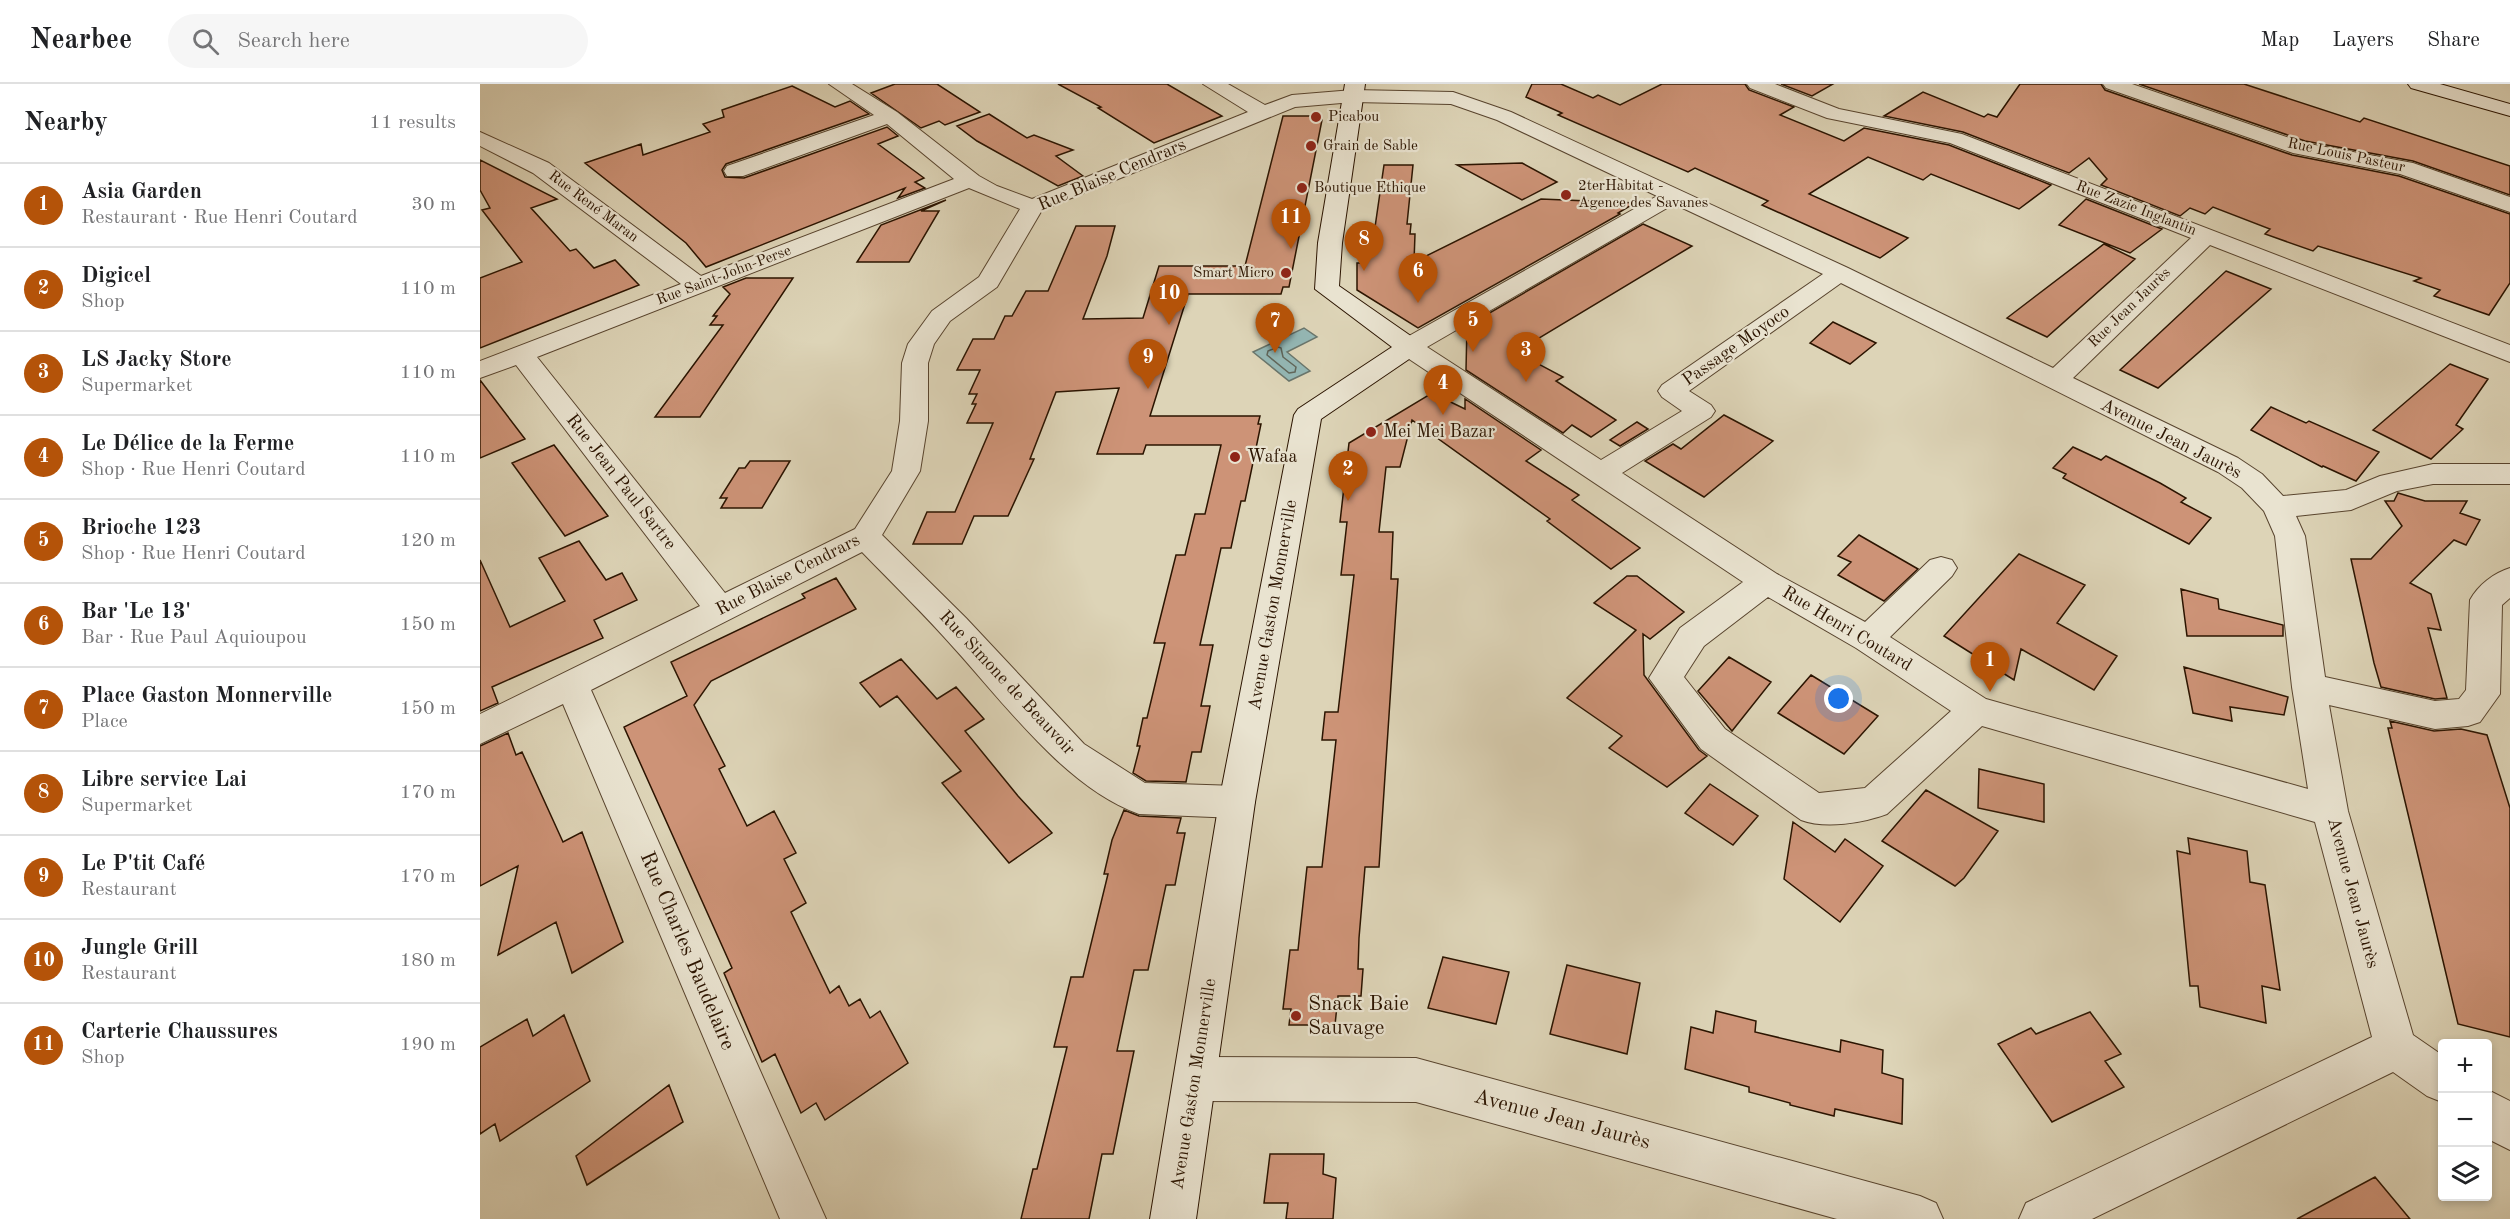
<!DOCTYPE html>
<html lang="en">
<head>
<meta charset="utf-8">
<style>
  :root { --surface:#fff; --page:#f6f6f6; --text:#202124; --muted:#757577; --line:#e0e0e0; --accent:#b45309 }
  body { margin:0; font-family:"Old Standard TT",serif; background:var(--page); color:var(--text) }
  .controls { position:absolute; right:18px; bottom:18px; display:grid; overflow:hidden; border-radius:6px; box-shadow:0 3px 9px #0003 }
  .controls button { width:54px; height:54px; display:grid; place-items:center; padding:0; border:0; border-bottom:2px solid var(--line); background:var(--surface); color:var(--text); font:30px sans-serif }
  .you { position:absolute; left:1359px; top:615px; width:21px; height:21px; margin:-15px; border:4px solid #fff; border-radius:50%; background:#1a73e8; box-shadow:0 0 0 9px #1a73e833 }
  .badge { display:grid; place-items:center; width:39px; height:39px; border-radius:50%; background:var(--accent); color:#fff; font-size:20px; font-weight:700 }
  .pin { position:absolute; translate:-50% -50px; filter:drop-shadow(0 2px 3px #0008) }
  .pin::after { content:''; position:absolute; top:32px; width:21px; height:18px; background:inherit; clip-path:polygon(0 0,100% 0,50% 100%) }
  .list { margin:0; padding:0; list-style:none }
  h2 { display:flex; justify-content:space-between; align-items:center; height:78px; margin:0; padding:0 24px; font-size:26px }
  h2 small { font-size:20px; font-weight:400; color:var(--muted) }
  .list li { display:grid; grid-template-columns:39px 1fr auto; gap:18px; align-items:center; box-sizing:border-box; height:84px; padding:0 24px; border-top:2px solid var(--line) }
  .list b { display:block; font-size:22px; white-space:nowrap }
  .list p { margin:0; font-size:20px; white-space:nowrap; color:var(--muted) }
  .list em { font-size:20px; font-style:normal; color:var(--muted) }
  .icon { flex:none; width:33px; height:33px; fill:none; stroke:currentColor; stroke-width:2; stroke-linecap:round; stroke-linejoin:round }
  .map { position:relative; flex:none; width:2030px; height:1135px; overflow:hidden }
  header { display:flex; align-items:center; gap:36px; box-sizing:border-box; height:84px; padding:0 30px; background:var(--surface); border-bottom:2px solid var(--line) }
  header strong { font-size:28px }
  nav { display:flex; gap:33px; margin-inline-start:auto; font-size:21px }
  .search { width:420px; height:54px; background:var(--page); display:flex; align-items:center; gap:15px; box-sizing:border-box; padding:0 21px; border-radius:33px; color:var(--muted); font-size:22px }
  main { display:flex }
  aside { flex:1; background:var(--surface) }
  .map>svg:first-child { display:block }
</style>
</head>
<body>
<header>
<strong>Nearbee</strong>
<div class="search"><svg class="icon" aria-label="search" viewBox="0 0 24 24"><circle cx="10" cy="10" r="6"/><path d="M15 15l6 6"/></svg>Search here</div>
<nav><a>Map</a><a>Layers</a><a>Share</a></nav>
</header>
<main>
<aside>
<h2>Nearby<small>11 results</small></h2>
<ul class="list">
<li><span class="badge">1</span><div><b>Asia Garden</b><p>Restaurant · Rue Henri Coutard</p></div><em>30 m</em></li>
<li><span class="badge">2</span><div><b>Digicel</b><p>Shop</p></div><em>110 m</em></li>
<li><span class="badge">3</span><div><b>LS Jacky Store</b><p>Supermarket</p></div><em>110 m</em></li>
<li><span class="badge">4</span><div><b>Le Délice de la Ferme</b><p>Shop · Rue Henri Coutard</p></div><em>110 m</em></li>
<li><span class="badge">5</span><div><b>Brioche 123</b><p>Shop · Rue Henri Coutard</p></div><em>120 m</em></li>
<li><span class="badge">6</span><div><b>Bar 'Le 13'</b><p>Bar · Rue Paul Aquioupou</p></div><em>150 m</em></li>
<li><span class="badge">7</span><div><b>Place Gaston Monnerville</b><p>Place</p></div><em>150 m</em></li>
<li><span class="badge">8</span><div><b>Libre service Lai</b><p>Supermarket</p></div><em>170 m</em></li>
<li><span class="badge">9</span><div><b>Le P'tit Café</b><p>Restaurant</p></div><em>170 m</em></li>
<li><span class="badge">10</span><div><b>Jungle Grill</b><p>Restaurant</p></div><em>180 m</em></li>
<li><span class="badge">11</span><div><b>Carterie Chaussures</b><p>Shop</p></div><em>190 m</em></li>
</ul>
</aside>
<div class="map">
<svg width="2030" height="1135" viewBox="0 0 2030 1135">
  <rect width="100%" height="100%" fill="#ddd4b7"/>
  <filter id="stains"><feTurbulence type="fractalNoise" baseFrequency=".00333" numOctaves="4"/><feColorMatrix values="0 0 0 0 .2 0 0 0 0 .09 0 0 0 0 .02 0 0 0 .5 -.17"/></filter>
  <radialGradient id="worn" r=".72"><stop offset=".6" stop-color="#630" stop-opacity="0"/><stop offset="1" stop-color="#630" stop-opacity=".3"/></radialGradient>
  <!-- water -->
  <path fill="#94b7b4" stroke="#6a766c" stroke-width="1.5" d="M 824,244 L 837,253 L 807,268 L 830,287 L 809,297 L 773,268 Z"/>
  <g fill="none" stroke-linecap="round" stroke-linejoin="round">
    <!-- shore -->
    <path stroke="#60665a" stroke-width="1.5" d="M 798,263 L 801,264 L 803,273 L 816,283 L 815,288 L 809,289 L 787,271 L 788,267 Z"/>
  </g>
  <!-- building -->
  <path fill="#cd9377" stroke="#2b1400" stroke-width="1.5" d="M 415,0 L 457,0 L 500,28 L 465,41 L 459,37 L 441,44 L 391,9 Z
    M 578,0 L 687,0 L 742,32 L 674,59 L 618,24 L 621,23 Z
    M 1052,0 L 1081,0 L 1113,14 L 1118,11 L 1140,21 L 1182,0 L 1265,0 L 1269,6 L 1314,23 L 1300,31 L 1364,57 L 1384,44 L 1469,61 L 1571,101 L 1539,125 L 1451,90 L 1443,96 L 1388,73 L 1329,110 L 1428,154 L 1400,174 L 1282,121 L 1288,117 L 1215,84 L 1208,88 L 1078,31 L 1082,29 L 1046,13 Z
    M 1301,0 L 1353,0 L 1332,12 Z
    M 1540,0 L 1621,0 L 1625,6 L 1812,71 L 1919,92 L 2030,130 L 2030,199 L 2009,231 L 1954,212 L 1960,206 L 1934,197 L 1941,194 L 1838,162 L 1833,167 L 1785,150 L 1790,145 L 1733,123 L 1725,130 L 1710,124 L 1700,132 L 1621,101 L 1627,95 L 1609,74 L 1589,89 L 1483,48 L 1404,32 L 1443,8 L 1504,33 L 1508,30 L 1517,33 Z
    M 1659,0 L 1764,0 L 1880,38 L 1884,34 L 2030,82 L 2030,111 L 1933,77 L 1825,57 Z
    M 312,2 L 355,23 L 370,17 L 389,30 L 246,80 L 242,86 L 245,93 L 264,94 L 407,43 L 418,52 L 398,60 L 444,94 L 435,98 L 445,104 L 418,114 L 425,104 L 226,183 L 206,159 L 105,79 L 161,60 L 163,71 L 230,48 L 223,40 L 244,33 L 242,26 Z
    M 509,30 L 547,54 L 554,51 L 593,66 L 576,72 L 603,92 L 578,102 L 497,57 L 477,42 Z
    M 803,32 L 839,32 L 838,36 L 842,36 L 809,203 L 803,203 L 801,210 L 708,210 L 670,332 L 780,332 L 778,340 L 781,340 L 765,417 L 761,417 L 751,464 L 741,464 L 720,561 L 733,561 L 721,622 L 730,622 L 721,668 L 712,668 L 706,698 L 666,697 L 653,689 L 660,662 L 657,662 L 663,634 L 667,634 L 685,559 L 674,559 L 696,471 L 705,471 L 715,430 L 725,430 L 741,361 L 666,361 L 663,370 L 617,370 L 639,304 L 576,308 L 550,375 L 554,375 L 528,432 L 494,432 L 482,460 L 433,460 L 447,428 L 475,428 L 513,339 L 487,339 L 496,320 L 492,320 L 497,310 L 489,310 L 500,286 L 477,286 L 493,255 L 514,255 L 525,232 L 532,232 L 546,207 L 568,207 L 596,142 L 635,142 L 627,172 L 603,235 L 663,234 L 679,182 L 765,182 Z
    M 0,76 L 77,115 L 51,124 L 90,167 L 96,165 L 114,184 L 135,176 L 159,201 L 0,264 L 0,194 L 42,178 L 2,126 L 10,124 L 0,106 Z
    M 1042,79 L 1077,98 L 1042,116 L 977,81 Z
    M 904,81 L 933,81 L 927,140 L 931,140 L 930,150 L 935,150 L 934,178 L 1061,115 L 1155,119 L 1138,129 L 1140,130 L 938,244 L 877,206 L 877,179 L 883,179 L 889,150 L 894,150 Z
    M 1606,115 L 1682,145 L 1650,169 L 1579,141 Z
    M 466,116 L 441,127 L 459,127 L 429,178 L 377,178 L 401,141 Z
    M 1163,140 L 1212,162 L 1036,268 L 1083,293 L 1076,297 L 1136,336 L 1111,353 L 1092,341 L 1083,349 L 986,286 L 987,242 Z
    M 1624,160 L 1655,175 L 1567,253 L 1527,234 Z
    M 1746,187 L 1791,205 L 1678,304 L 1640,286 Z
    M 266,194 L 313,194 L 220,333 L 175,333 L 243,241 L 230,241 L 237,232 L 233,232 L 250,210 L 243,203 Z
    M 1353,238 L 1396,259 L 1370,280 L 1330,259 Z
    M 1970,280 L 2008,295 L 1976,341 L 1983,345 L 1951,375 L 1893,346 Z
    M 0,296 L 45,355 L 0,374 Z
    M 952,309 L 985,325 L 985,315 L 1061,366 L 1046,377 L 1099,411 L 1092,416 L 1160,464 L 1131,485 L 1067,437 L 1070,435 L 932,336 L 920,383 L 906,383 L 899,448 L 913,448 L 911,495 L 918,495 L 899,783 L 885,783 L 879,854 L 878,885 L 883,885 L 881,912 L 858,912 L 855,941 L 809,941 L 811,925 L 803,925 L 810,866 L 818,866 L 827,783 L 842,783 L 856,656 L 842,656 L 845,628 L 858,628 L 874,491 L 861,491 L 867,438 L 860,438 L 869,359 Z
    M 1791,323 L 1826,339 L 1829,337 L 1899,368 L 1876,397 L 1843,382 L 1842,383 L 1771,346 Z
    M 1244,331 L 1293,357 L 1224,413 L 1165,377 L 1193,360 L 1201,365 Z
    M 1157,338 L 1168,345 L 1140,362 L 1130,356 Z
    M 74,361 L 128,432 L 85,452 L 32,379 Z
    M 1593,363 L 1621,376 L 1626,372 L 1680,399 L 1706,414 L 1701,418 L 1731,434 L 1709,460 L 1583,394 L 1586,390 L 1573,384 Z
    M 270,377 L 310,377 L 282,424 L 241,424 L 247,414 L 240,414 L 259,384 L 265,384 Z
    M 1918,409 L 1945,417 L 1987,417 L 1980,429 L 2000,436 L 1986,461 L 1974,456 L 1930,499 L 1951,510 L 1961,546 L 1948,544 L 1967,614 L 1955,615 L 1901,603 L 1894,579 L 1871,475 L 1891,475 L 1922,442 L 1905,417 L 1914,417 Z
    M 1379,451 L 1438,485 L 1404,517 L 1358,491 L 1371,478 L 1358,472 Z
    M 99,457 L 126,496 L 142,489 L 157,516 L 114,536 L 123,554 L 12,603 L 18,619 L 0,627 L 0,476 L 30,543 L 85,517 L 59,474 Z
    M 1539,470 L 1605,501 L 1577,539 L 1637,572 L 1614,606 L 1541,565 L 1534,596 L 1464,552 Z
    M 1147,492 L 1157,492 L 1204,528 L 1170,555 L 1163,550 L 1164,591 L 1219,666 L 1227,672 L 1187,703 L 1129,664 L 1142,652 L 1087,614 L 1156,546 L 1114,519 Z
    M 356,494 L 376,525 L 231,597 L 214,621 L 245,682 L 239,685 L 267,742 L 294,727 L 316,769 L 304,775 L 326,819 L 311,828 L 350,909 L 359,902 L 369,922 L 380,915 L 390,934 L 400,927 L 428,979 L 345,1036 L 336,1019 L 321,1029 L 295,970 L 282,978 L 244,889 L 252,884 L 144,643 L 207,612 L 191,578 L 325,514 L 322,510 Z
    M 1701,505 L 1738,515 L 1739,525 L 1803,541 L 1803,552 L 1707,552 Z
    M 1249,573 L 1291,598 L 1252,647 L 1218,607 Z
    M 421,575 L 457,615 L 476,603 L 504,635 L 485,647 L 538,712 L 572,749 L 529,779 L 462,699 L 481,687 L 417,612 L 400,623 L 380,599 Z
    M 1704,583 L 1808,613 L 1804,631 L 1750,623 L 1752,637 L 1713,629 Z
    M 1331,591 L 1398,632 L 1364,670 L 1298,629 Z
    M 1910,637 L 1954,647 L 1981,645 L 2007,651 L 2030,724 L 2030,953 L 1978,940 L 1918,688 L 1908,644 L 1912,644 Z
    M 28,649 L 36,671 L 42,668 L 83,758 L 102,748 L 143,858 L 92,889 L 76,838 L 18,871 L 38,782 L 0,802 L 0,662 Z
    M 1499,685 L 1564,700 L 1564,738 L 1498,724 Z
    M 1230,700 L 1278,732 L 1253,761 L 1205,729 Z
    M 1446,706 L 1518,747 L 1484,794 L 1475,802 L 1402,757 Z
    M 644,726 L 659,732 L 701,734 L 697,749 L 705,749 L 695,801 L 686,801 L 668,886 L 654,886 L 637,967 L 654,967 L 633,1070 L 622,1070 L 609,1135 L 541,1135 L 553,1085 L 557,1085 L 587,963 L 574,963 L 591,893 L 603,893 L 628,790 L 624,790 L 632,756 Z
    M 1313,738 L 1355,768 L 1365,755 L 1403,782 L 1360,838 L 1304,795 Z
    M 1708,754 L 1767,767 L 1770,798 L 1785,801 L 1800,906 L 1782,902 L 1786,939 L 1720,923 L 1718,902 L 1710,902 L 1697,767 L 1710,770 Z
    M 963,873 L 1029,888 L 1016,940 L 948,924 Z
    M 1087,881 L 1160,899 L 1147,970 L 1070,950 Z
    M 1236,927 L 1276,937 L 1275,948 L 1360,968 L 1361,956 L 1403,966 L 1402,989 L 1423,995 L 1422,1040 L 1355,1025 L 1354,1032 L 1310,1021 L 1310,1019 L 1269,1008 L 1269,1003 L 1205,985 L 1211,943 L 1233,949 Z
    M 1610,928 L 1641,970 L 1625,977 L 1644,1003 L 1572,1038 L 1518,960 L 1551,944 L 1556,950 Z
    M 84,931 L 110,997 L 20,1057 L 15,1040 L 0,1050 L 0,963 L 47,935 L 53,952 Z
    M 189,1001 L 203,1038 L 107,1101 L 96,1072 Z
    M 790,1070 L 844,1070 L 843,1090 L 856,1094 L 853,1135 L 806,1135 L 808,1119 L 784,1119 Z
    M 1895,1093 L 1930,1135 L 1817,1135 Z"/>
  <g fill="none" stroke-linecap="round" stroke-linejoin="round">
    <!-- street casing -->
    <g stroke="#58442e" stroke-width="2">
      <path id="street" d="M 349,0 L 372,0 L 417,28 L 499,92 L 517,102 L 552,115 L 768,28 L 723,0 L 748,0 L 785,21 L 812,11 L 873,6 L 973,8 L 1031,28 L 1368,184 L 1573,284 L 1711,154 L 1470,59 L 1347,34 L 1270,4 L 1267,0 L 1295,0 L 1359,25 L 1482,50 L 2030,261 L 2030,278 L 1730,161 L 1593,294 L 1758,374 L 1782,390 L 1803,412 L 1866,406 L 1900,392 L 1953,380 L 2030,380 L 2030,400 L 1953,400 L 1917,407 L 1871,426 L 1816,432 L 1825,452 L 1845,593 L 1955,617 L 1979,615 L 1986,606 L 1990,516 C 1998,501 2014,489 2030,484 L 2030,514 L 2022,521 L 2020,610 L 2000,638 L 1988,642 L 1955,645 L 1849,621 L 1868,727 L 1933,951 L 1962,971 L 1962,1018 L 1947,1012 L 1913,988 L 1612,1135 L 1539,1135 L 1546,1119 L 1892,953 L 1835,738 L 1502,642 L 1407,730 C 1383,739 1345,745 1321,736 L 1221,665 L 1169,594 L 1200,544 L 1263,498 L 920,269 L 916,263 L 920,257 L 1177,112 L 1017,36 L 971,20 L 873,18 L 815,23 L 562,126 L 517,203 L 470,237 L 454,260 L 448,279 L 448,337 L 440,387 L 402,451 L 486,534 L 604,660 L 665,699 L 757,702 L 770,707 L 775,718 L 770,729 L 757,734 L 659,730 C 586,704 525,620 474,564 C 445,531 413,500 382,468 L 111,606 L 346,1135 L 300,1135 L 83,620 L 0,660 L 0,630 L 220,522 L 36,281 L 0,294 L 0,277 L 201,200 L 53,89 L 0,62 L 0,48 L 69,79 L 221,192 L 474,95 L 407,40 L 263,92 L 247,92 L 244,87 L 247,82 L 394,31 ZM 489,104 L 540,125 L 499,193 L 452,227 L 428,260 L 422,279 L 420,337 L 412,387 L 375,445 L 245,509 L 57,273 ZM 1194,120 L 1343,190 L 1182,301 L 1178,307 L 1182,313 L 1202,327 L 1121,376 L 947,263 ZM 1361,199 L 1738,388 L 1762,404 L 1784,427 L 1795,452 L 1812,603 L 1828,705 L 1506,615 L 1410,553 L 1472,492 L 1477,484 L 1472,476 L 1461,473 L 1450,476 L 1385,538 L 1297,490 L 1142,389 L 1231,333 L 1235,327 L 1231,321 L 1209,307 ZM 1288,513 L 1376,564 L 1471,627 L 1385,704 L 1339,709 L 1245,645 L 1204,593 L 1224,562 Z
        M 1623,0 L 1652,0 L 1824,59 L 1933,79 L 2030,113 L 2030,128 L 1920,90 L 1813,69 L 1626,4 Z
        M 716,973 L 936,974 L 1440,1112 L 1456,1119 L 1463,1135 L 1357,1135 L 936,1018 L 716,1017 L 701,1010 L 694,995 L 701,980 Z
        M 2008,1006 L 2030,1017 L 2030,1066 L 2008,1055 Z"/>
    </g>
    <!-- secondary casing -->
    <g stroke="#2b1400" stroke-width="2">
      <path id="secondary" d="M 865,0 L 885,0 L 862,159 L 859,202 L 938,257 L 942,263 L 938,269 L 841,335 L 775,718 L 716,1135 L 670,1135 L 739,718 L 814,331 L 818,325 L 912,263 L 835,205 L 838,159 Z
        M 1928,0 L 1960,0 L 2030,20 L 2030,32 L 1931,4 Z"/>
    </g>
    <!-- street -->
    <use href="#street" fill="#e9e3d0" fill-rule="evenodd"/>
    <!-- secondary -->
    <use href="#secondary" fill="#e9e3d0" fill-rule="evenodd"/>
  </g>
  <!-- markers -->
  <g fill="#8f2418" stroke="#e9e3d0" stroke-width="2">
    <circle cx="836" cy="33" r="6"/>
    <circle cx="831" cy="62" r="6"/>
    <circle cx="822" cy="104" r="6"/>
    <circle cx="1086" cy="111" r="6"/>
    <circle cx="806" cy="189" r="6"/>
    <circle cx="891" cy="348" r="6"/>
    <circle cx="755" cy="373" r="6"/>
    <circle cx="816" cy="932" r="6"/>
  </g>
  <g text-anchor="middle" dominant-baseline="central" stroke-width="4.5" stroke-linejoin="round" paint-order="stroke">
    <!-- far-poi labels -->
    <g font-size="15" fill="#2b1400" stroke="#e9e3d0" text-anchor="start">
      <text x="848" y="33">Picabou</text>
      <text x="843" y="62">Grain de Sable</text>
      <text x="1098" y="102">2terHabitat -<tspan x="1098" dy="17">Agence des Savanes</tspan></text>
      <text x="834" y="104">Boutique Ethique</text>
      <text x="794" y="189" text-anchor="end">Smart Micro</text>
    </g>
    <!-- far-street labels -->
    <g font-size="15" fill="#2b1400" stroke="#e9e3d0">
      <text transform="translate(1866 72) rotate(12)">Rue Louis Pasteur</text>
      <text transform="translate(113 123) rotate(37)">Rue René Maran</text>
      <text transform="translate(1656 125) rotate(21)">Rue Zazie Inglantin</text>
      <text transform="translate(244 192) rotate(-21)">Rue Saint-John-Perse</text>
      <text transform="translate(1650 224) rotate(-44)">Rue Jean Jaurès</text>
    </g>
    <!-- street labels -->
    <g font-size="18" fill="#2b1400" stroke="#e9e3d0">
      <text transform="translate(632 91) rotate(-23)">Rue Blaise Cendrars</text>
      <text transform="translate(1256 262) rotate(-35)">Passage Moyoco</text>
      <text transform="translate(1691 355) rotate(27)">Avenue Jean Jaurès</text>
      <text transform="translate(141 398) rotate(52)">Rue Jean Paul Sartre</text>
      <text transform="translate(308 491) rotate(-27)">Rue Blaise Cendrars</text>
      <text transform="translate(793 521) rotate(-80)">Avenue Gaston Monnerville</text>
      <text transform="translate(1367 545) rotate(31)">Rue Henri Coutard</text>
      <text transform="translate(527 599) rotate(47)">Rue Simone de Beauvoir</text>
      <text transform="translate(1873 809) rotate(75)">Avenue Jean Jaurès</text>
      <text transform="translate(714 1000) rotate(-81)">Avenue Gaston Monnerville</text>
    </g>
    <!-- poi labels -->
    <g font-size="18" fill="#2b1400" stroke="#e9e3d0" text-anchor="start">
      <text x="903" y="348">Mei Mei Bazar</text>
      <text x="767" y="373">Wafaa</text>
    </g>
    <!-- near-street labels -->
    <g font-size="21" fill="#2b1400" stroke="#e9e3d0">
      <text transform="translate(207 867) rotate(67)">Rue Charles Baudelaire</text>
      <text transform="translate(1082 1036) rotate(15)">Avenue Jean Jaurès</text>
    </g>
    <!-- near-poi labels -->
    <g font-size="21" fill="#2b1400" stroke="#e9e3d0" text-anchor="start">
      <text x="828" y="920">Snack Baie<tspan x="828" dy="24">Sauvage</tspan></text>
    </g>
  </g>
  <rect width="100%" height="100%" filter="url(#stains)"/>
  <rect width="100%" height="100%" fill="url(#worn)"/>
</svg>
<div class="controls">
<button>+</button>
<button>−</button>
<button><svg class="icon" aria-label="layers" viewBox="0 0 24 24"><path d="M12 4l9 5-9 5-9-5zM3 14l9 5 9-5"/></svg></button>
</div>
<div class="you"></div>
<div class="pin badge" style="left:1510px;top:608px">1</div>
<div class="pin badge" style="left:868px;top:417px">2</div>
<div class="pin badge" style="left:1046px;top:298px">3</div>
<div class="pin badge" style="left:963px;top:331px">4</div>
<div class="pin badge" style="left:993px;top:268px">5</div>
<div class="pin badge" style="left:938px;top:219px">6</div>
<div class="pin badge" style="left:795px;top:269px">7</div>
<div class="pin badge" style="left:884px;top:187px">8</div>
<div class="pin badge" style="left:668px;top:305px">9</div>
<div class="pin badge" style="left:689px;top:241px">10</div>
<div class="pin badge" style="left:811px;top:165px">11</div>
</div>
</main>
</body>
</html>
